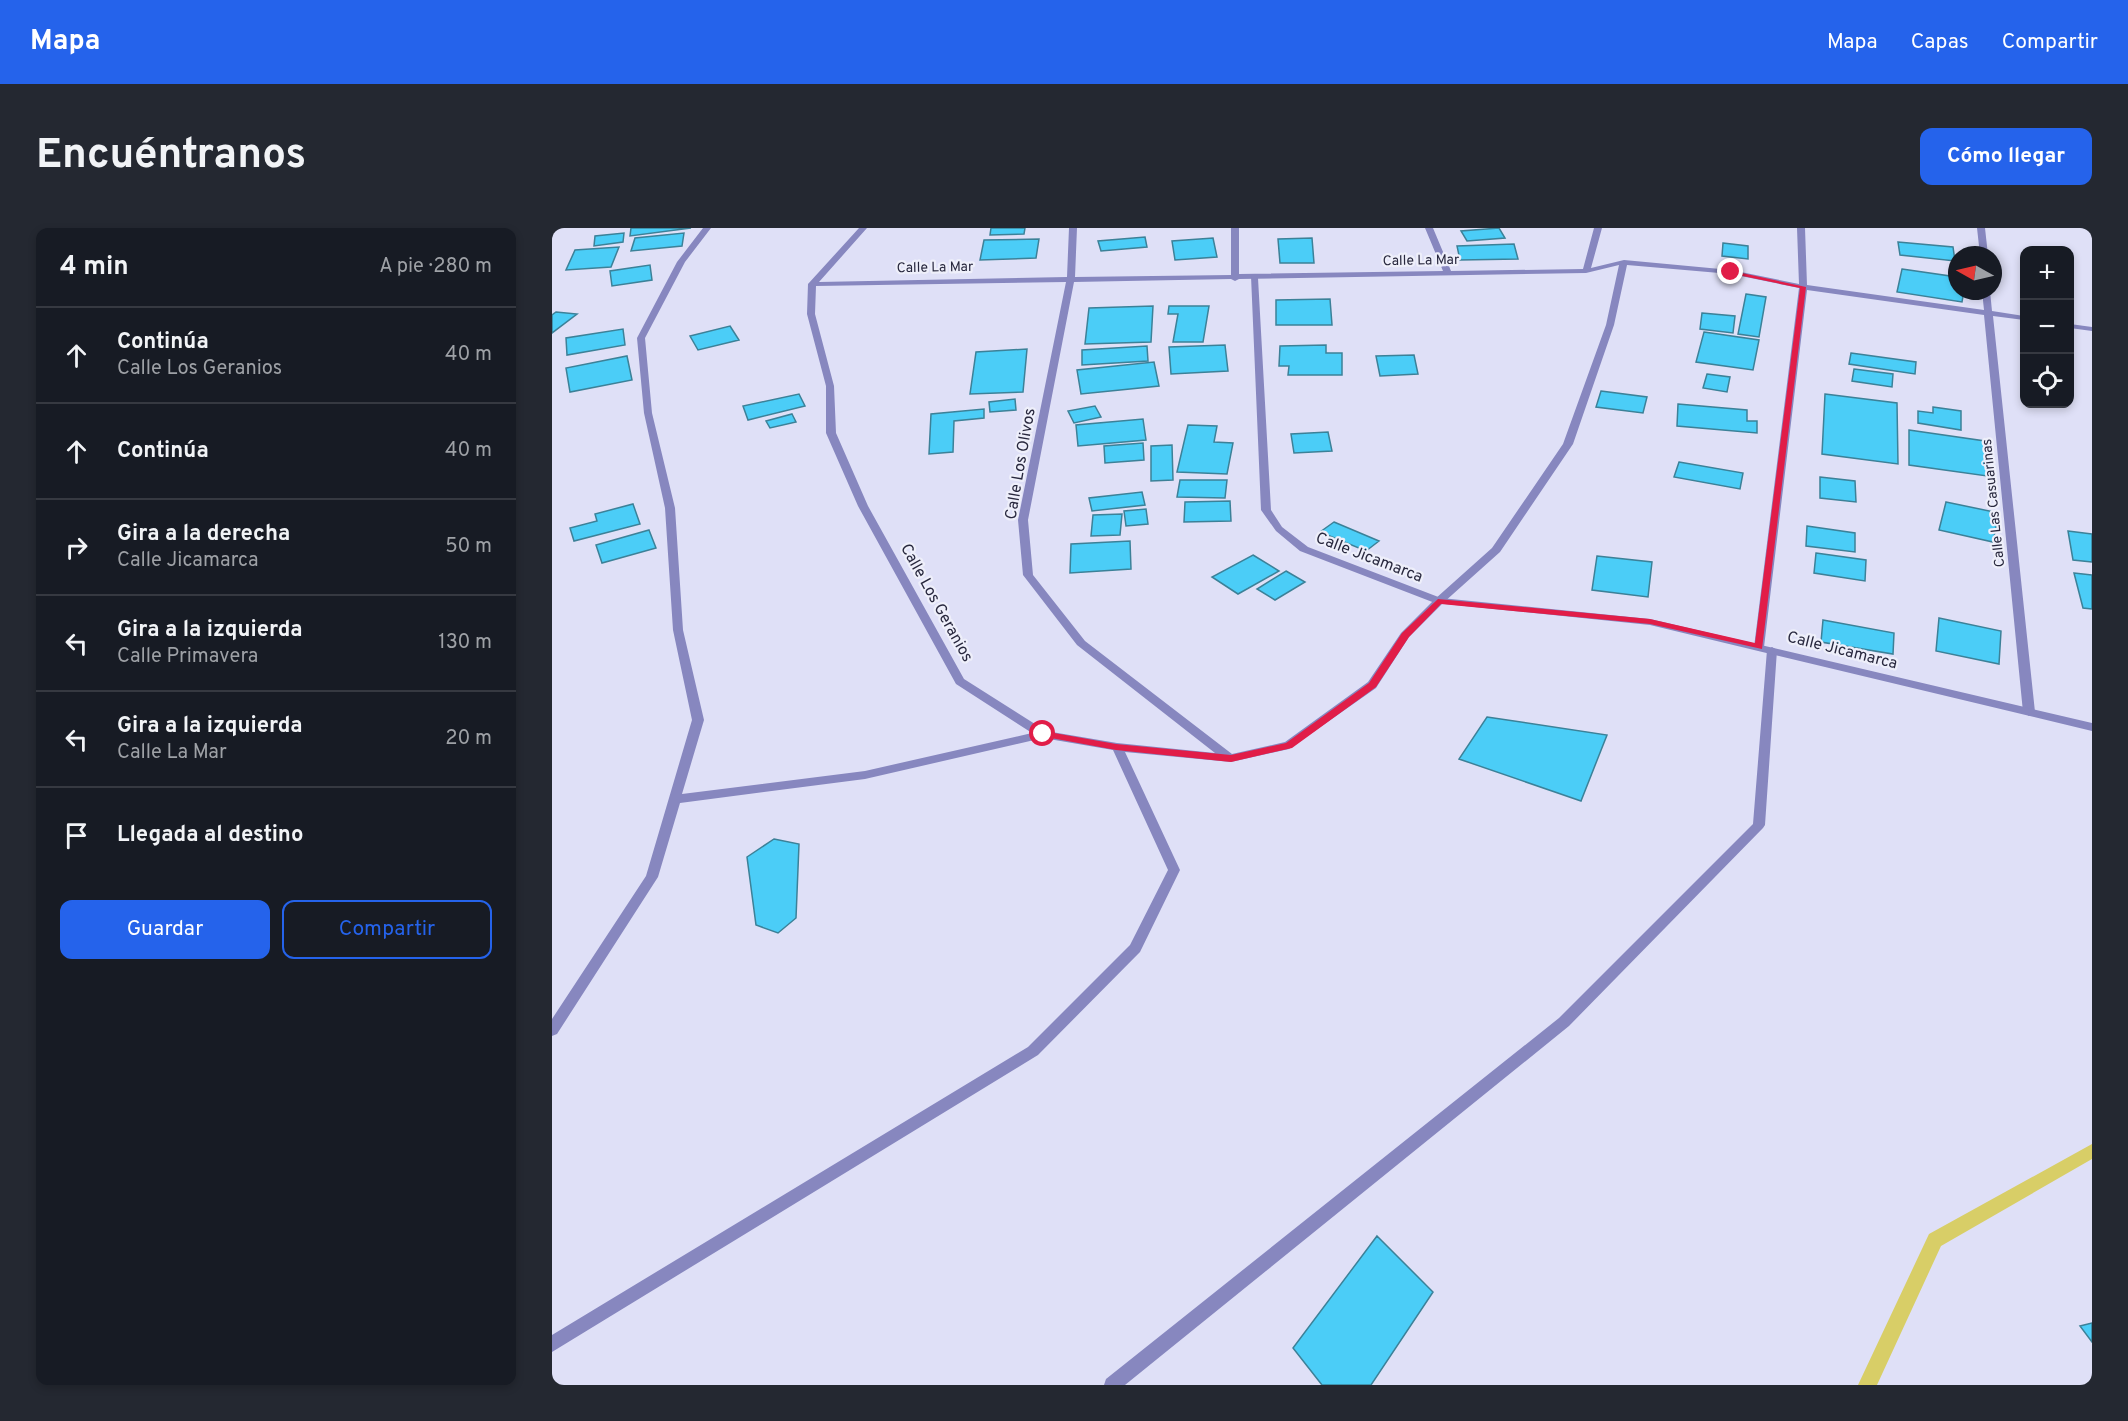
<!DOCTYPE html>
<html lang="es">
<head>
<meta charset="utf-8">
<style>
  :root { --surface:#171b24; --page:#242831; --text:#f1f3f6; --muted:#9ea1a6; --line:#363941; --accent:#2563eb }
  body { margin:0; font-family:Overpass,sans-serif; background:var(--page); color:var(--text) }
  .controls { position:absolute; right:18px; top:18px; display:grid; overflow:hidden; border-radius:12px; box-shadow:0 3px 9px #0003 }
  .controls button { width:54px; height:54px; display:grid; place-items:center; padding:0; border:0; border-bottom:2px solid var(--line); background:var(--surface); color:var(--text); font:30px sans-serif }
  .compass { position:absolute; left:1396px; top:18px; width:54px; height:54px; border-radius:50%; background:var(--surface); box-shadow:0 3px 9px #0003; rotate:278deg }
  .stop { position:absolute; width:18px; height:18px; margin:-14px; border:4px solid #e11d48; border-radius:50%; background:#fff }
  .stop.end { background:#e11d48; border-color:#fff; box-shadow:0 2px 6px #0008 }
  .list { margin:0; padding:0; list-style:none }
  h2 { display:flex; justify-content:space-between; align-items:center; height:78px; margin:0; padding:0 24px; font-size:26px }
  h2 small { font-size:20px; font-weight:400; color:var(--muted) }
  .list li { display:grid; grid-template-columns:39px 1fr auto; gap:18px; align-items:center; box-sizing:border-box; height:96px; padding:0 24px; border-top:2px solid var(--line) }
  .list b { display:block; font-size:22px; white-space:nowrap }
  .list p { margin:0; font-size:20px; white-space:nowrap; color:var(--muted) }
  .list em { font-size:20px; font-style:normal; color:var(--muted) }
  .actions { display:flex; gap:12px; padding:18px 24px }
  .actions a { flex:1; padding:14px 0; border:2px solid var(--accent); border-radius:12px; text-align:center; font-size:21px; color:var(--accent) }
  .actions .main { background:var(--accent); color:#fff }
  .icon { flex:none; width:33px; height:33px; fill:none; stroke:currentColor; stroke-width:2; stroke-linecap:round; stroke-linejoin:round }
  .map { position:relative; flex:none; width:1540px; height:1157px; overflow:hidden; border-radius:12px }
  header { display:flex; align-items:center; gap:36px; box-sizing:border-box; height:84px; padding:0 30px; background:var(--accent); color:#fff }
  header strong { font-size:28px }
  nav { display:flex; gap:33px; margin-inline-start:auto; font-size:21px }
  .intro { display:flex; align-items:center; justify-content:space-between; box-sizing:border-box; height:144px; padding:0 36px }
  h1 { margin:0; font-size:42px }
  .button { padding:15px 27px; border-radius:12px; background:var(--accent); color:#fff; font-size:21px; font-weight:700 }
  main { display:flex; gap:36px; padding:0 36px }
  aside { flex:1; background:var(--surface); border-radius:12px; box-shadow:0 3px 9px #0003 }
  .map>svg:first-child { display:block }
</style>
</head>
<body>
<header>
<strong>Mapa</strong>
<nav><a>Mapa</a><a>Capas</a><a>Compartir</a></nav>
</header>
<div class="intro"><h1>Encuéntranos</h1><a class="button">Cómo llegar</a></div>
<main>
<aside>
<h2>4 min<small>A pie · 280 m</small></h2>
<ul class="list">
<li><svg class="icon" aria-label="ahead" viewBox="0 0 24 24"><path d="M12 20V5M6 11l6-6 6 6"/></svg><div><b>Continúa</b><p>Calle Los Geranios</p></div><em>40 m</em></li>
<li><svg class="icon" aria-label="ahead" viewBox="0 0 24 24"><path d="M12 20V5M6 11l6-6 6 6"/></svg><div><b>Continúa</b></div><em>40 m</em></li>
<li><svg class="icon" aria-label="right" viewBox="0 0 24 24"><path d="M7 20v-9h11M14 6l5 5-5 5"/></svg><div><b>Gira a la derecha</b><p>Calle Jicamarca</p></div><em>50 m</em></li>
<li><svg class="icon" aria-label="left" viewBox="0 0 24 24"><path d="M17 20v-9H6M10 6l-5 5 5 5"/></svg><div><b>Gira a la izquierda</b><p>Calle Primavera</p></div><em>130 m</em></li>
<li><svg class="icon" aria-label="left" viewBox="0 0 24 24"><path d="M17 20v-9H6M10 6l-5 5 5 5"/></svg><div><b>Gira a la izquierda</b><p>Calle La Mar</p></div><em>20 m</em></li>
<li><svg class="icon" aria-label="arrive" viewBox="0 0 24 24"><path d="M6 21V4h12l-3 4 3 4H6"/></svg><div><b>Llegada al destino</b></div></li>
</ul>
<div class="actions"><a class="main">Guardar</a><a>Compartir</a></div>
</aside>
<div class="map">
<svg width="1540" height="1157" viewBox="0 0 1540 1157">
  <rect width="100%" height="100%" fill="#dfe0f7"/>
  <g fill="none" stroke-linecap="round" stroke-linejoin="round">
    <!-- stream -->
    <path fill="#d8ce67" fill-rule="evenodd" d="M 1540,916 L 1540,931 L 1389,1018 L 1325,1157 L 1306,1157 L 1377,1006 Z"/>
  </g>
  <!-- building -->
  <path fill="#4bcdf7" stroke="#3c8198" stroke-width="1.5" d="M 79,0 L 139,0 L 78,8 Z
    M 439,0 L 473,0 L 472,6 L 438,7 Z
    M 947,0 L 953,10 L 915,13 L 909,3 Z
    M 72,5 L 71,14 L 42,18 L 43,8 Z
    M 132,5 L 130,18 L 79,23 L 83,10 Z
    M 593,9 L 595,19 L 549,23 L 546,13 Z
    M 661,10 L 665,29 L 623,32 L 620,13 Z
    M 760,10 L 762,35 L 728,35 L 726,11 Z
    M 487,11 L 484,30 L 428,32 L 432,12 Z
    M 1346,14 L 1401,19 L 1403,33 L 1348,27 Z
    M 1171,15 L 1196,18 L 1196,31 L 1170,28 Z
    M 962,16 L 966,31 L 908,32 L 905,18 Z
    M 67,19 L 59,39 L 14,42 L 23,22 Z
    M 98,37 L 100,52 L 60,58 L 58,43 Z
    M 1350,41 L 1405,49 L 1405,63 L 1412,63 L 1410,74 L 1345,64 Z
    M 1194,66 L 1214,69 L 1207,109 L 1186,106 Z
    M 778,71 L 780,97 L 724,97 L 724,72 Z
    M 601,78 L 599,114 L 533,116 L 537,80 Z
    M 617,78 L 657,78 L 651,114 L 621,114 L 626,86 L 616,86 Z
    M 4,84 L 25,86 L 0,105 L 0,87 Z
    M 1150,85 L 1183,88 L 1181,105 L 1148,101 Z
    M 178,98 L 187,112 L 146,122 L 138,108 Z
    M 71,101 L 73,117 L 15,127 L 14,110 Z
    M 1152,104 L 1207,112 L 1201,142 L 1144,134 Z
    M 673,117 L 676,143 L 619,146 L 617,119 Z
    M 774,117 L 774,125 L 790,125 L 790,147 L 736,147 L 737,138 L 727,138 L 728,118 Z
    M 595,118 L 596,133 L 530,137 L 530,122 Z
    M 475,121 L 471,164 L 418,166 L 424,124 Z
    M 1299,125 L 1364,134 L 1363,146 L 1297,136 Z
    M 862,127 L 866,146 L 828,148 L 824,128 Z
    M 75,128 L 80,152 L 18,164 L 14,140 Z
    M 602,134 L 607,158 L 529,166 L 525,142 Z
    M 1302,141 L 1341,146 L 1340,159 L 1300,153 Z
    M 1155,146 L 1178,149 L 1175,164 L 1151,160 Z
    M 1049,163 L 1095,169 L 1091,185 L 1044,179 Z
    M 247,166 L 253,178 L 196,192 L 191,178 Z
    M 1273,166 L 1345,175 L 1346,236 L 1270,226 Z
    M 463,171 L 464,182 L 438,184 L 437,174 Z
    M 1126,176 L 1195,182 L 1195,193 L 1205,193 L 1205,205 L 1125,198 Z
    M 543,178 L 549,189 L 522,195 L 516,183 Z
    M 1381,179 L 1409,183 L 1409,202 L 1366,195 L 1366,183 L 1381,185 Z
    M 432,181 L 432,190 L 402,193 L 401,224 L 377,226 L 379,186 Z
    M 240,186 L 244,194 L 218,200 L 214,193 Z
    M 591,191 L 594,212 L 526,218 L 524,197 Z
    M 636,197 L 665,198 L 662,214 L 681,215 L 675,246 L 625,244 Z
    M 1357,202 L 1433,213 L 1435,248 L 1357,237 Z
    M 776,204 L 780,223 L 742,225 L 739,206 Z
    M 591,215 L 592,232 L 553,235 L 552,218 Z
    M 620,217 L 621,252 L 599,253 L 599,218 Z
    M 1127,234 L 1191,245 L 1188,261 L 1122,249 Z
    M 1268,249 L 1303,253 L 1304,274 L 1268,270 Z
    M 628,252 L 675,252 L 673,270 L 625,269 Z
    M 590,264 L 593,277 L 540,283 L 537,270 Z
    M 678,273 L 679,293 L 632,294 L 633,274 Z
    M 1394,274 L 1447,285 L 1441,314 L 1387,302 Z
    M 81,276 L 88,296 L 22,313 L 18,300 L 45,293 L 43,286 Z
    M 594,281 L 596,296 L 574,298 L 572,283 Z
    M 570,286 L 568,307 L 539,308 L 541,287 Z
    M 782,294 L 827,313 L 814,323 L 768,304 Z
    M 1255,298 L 1303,305 L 1303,324 L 1254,318 Z
    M 97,302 L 104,320 L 50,335 L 44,317 Z
    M 1516,303 L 1540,306 L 1540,334 L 1521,332 Z
    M 578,313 L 579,341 L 518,345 L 519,316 Z
    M 1264,325 L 1314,332 L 1313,353 L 1262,345 Z
    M 701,327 L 727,343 L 686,366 L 660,349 Z
    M 1045,328 L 1100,334 L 1096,369 L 1040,362 Z
    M 734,343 L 753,354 L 723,372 L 705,361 Z
    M 1522,345 L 1540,347 L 1540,381 L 1531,380 Z
    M 1387,390 L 1449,403 L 1447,436 L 1384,423 Z
    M 1271,392 L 1342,405 L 1341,426 L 1269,414 Z
    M 935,489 L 1055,507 L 1029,573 L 907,531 Z
    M 222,611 L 247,616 L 244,690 L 226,705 L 204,697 L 195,629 Z
    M 825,1008 L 881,1064 L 819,1157 L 770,1157 L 741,1120 Z
    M 1540,1095 L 1540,1114 L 1528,1098 Z"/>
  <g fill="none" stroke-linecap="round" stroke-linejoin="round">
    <!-- minor -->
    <path fill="#8787bf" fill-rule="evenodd" d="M 0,0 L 5,0 L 0,4 Z
      M 151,0 L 159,0 L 133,34 L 93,110 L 100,185 L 123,280 L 131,402 L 152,492 L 130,566 L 313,543 L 480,505 L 404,456 L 306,278 L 274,205 L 274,158 L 255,86 L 256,56 L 307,0 L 315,0 L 267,54 L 515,49 L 517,0 L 525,0 L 523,49 L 679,47 L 679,0 L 687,0 L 687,46 L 891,43 L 873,0 L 881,0 L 899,43 L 1031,41 L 1042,0 L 1050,0 L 1039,40 L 1072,32 L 1179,42 L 1247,56 L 1245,0 L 1253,0 L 1255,57 L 1432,82 L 1430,63 L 1438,63 L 1440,83 L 1472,88 L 1472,92 L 1441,88 L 1483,484 L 1477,488 L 1471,484 L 1432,87 L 1255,62 L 1212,419 L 1207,422 L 1202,419 L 1247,60 L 1179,46 L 1075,37 L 1062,97 L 1021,216 L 948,324 L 891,375 L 857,409 L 824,460 L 737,521 L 679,534 L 573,524 L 628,642 L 588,724 L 486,827 L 0,1124 L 0,1107 L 476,819 L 578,717 L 616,642 L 561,522 L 491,510 L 313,551 L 128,575 L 106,649 L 5,806 L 0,808 L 0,791 L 94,648 L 140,492 L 121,402 L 113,280 L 92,185 L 85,110 L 125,34 ZM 1067,37 L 1054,97 L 1011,216 L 940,320 L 883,371 L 849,405 L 816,454 L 733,514 L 680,526 L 533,413 L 481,347 L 476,292 L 522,54 L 679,51 L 683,53 L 687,51 L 1034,45 ZM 514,54 L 466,292 L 471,347 L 525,417 L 663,525 L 565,515 L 494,503 L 412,451 L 316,278 L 284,205 L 282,158 L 263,86 L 264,58 Z
      M 1425,0 L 1433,0 L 1436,27 L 1428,27 Z
      M 1518,96 L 1540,99 L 1540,103 L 1518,100 Z
      M 1220,419 L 1225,422 L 1213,597 L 1211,600 L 1017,798 L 573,1157 L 552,1157 L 554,1151 L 1007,790 L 1201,596 L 1215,422 Z"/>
    <!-- tertiary -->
    <path fill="#8787bf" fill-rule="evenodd" d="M 699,48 L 706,50 L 719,282 L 730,299 L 756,319 L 889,370 L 1098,391 L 1540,495 L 1540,503 L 1098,397 L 883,375 L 748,323 L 724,303 L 709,282 Z"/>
  </g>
  <!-- route -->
  <path fill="#e11d48" d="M 1176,42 L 1254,59 L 1210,421 L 1098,396 L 889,376 L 857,409 L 824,459 L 740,520 L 679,534 L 564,522 L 488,508 L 488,503 L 491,503 L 564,516 L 679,527 L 734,515 L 817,455 L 850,405 L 886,371 L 1098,391 L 1203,415 L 1248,60 L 1176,45 Z"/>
  <g text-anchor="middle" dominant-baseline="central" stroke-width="4.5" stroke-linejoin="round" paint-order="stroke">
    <!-- far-street labels -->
    <g font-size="14" fill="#28283e" stroke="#eeeffa">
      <text transform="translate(869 33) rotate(-1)">Calle La Mar</text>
      <text transform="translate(383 40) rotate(-1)">Calle La Mar</text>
      <text transform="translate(1442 275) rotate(-96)">Calle Las Casuarinas</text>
    </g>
    <!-- street labels -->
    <g font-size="16" fill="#28283e" stroke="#eeeffa">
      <text transform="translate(469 236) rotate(-80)">Calle Los Olivos</text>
      <text transform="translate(817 330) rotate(21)">Calle Jicamarca</text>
      <text transform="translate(384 375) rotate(61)">Calle Los Geranios</text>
      <text transform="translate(1290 423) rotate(14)">Calle Jicamarca</text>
    </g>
  </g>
</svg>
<div class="controls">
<button>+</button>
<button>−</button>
<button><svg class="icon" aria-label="locate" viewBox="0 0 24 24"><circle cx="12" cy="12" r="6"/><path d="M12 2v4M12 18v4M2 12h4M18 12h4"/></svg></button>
</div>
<svg class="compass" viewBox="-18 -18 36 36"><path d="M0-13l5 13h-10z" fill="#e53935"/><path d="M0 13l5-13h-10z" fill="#9ea1a6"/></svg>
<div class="stop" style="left:491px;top:506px"></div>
<div class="stop end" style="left:1179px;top:44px"></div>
</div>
</main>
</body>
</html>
